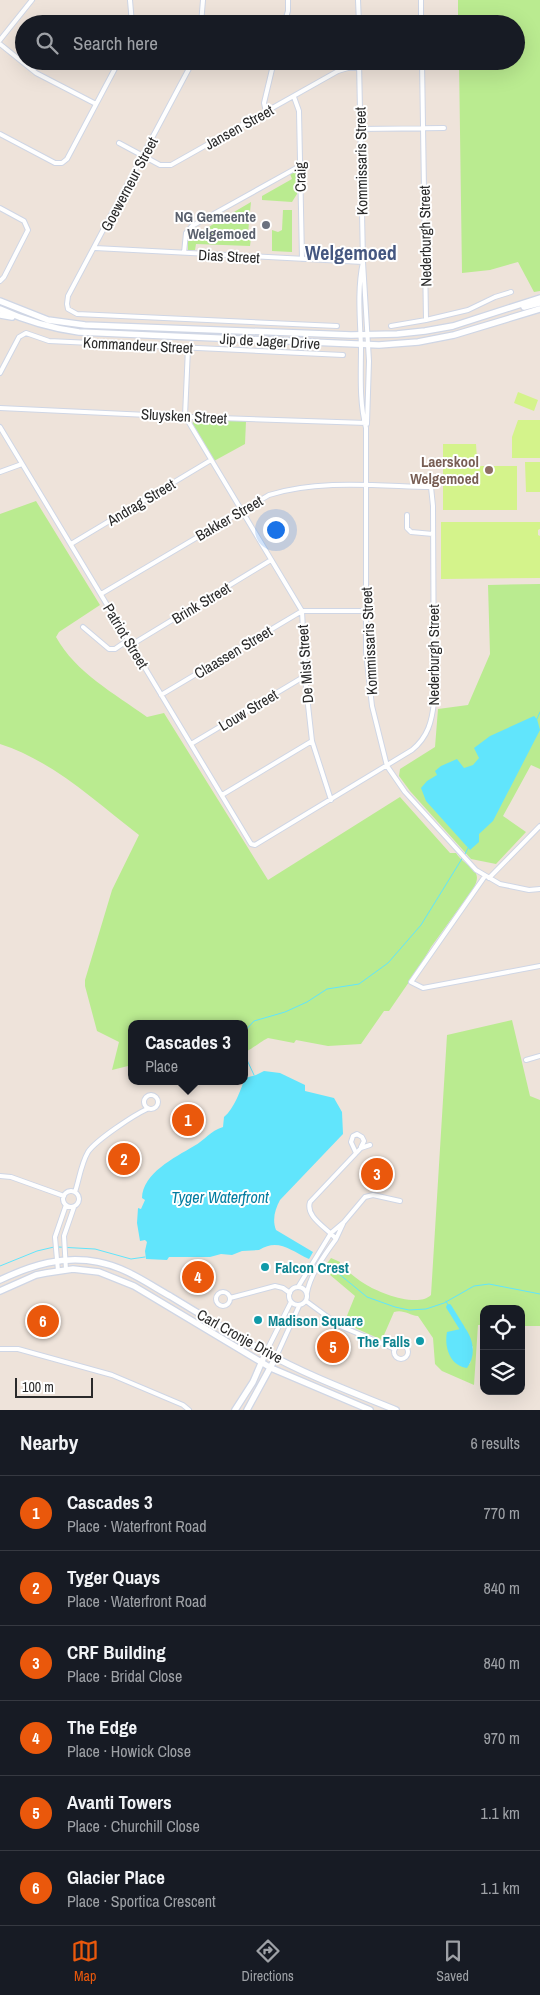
<!DOCTYPE html>
<html lang="en">
<head>
<meta charset="utf-8">
<style>
  :root { --surface:#171b24; --page:#20242c; --text:#f1f3f6; --muted:#9ea1a6; --line:#363941; --accent:#ea580c }
  body { margin:0; font-family:"Archivo Narrow",sans-serif; background:var(--page); color:var(--text) }
  .controls { position:absolute; right:15px; bottom:15px; display:grid; overflow:hidden; border-radius:10px; box-shadow:0 5px 20px #0002 }
  .controls button { width:45px; height:45px; display:grid; place-items:center; padding:0; border:0; border-bottom:1px solid var(--line); background:var(--surface); color:var(--text); font:25px sans-serif }
  .scale { position:absolute; left:15px; bottom:12px; width:78px; box-sizing:border-box; padding-left:5px; border:2px solid #2a2a2a; border-top:0; font-size:14px; line-height:18px; white-space:nowrap; color:#2a2a2a; -webkit-text-stroke:4px #fff; paint-order:stroke }
  .you { position:absolute; left:275px; top:529px; width:18px; height:18px; margin:-12px; border:4px solid #fff; border-radius:50%; background:#1a73e8; box-shadow:0 0 0 8px #1a73e833 }
  .badge { display:grid; place-items:center; width:32px; height:32px; border-radius:50%; background:var(--accent); color:#fff; font-size:16px; font-weight:700 }
  .pin { position:absolute; translate:-50% -50%; border:2px solid #fff; box-shadow:0 1px 5px #0006 }
  .popup { position:absolute; left:128px; top:1020px; width:120px; height:65px; box-sizing:border-box; display:grid; place-content:center; border-radius:10px; background:var(--surface); filter:drop-shadow(0 1px 4px #0005); font-size:16px; white-space:nowrap; color:var(--muted) }
  .popup b { font-size:19px; color:var(--text) }
  .popup::after { content:''; position:absolute; left:50%; top:100%; margin-left:-10px; border:10px solid transparent; border-top-color:var(--surface) }
  .list { margin:0; padding:0; list-style:none }
  h2 { display:flex; justify-content:space-between; align-items:center; height:65px; margin:0; padding:0 20px; font-size:21px }
  h2 small { font-size:16px; font-weight:400; color:var(--muted) }
  .list li { display:grid; grid-template-columns:32px 1fr auto; gap:15px; align-items:center; box-sizing:border-box; height:75px; padding:0 20px; border-top:1px solid var(--line) }
  .list b { display:block; font-size:19px; white-space:nowrap }
  .list p { margin:0; font-size:16px; white-space:nowrap; color:var(--muted) }
  .list em { font-size:16px; font-style:normal; color:var(--muted) }
  .icon { flex:none; width:28px; height:28px; fill:none; stroke:currentColor; stroke-width:2; stroke-linecap:round; stroke-linejoin:round }
  .map { position:relative; flex:none; width:540px; height:1410px; overflow:hidden }
  .search { position:absolute; background:var(--surface); box-shadow:0 5px 20px #0002; left:15px; right:15px; top:15px; height:55px; display:flex; align-items:center; gap:12px; box-sizing:border-box; padding:0 18px; border-radius:28px; color:var(--muted); font-size:19px }
  .sheet { height:515px; background:var(--surface) }
  nav { display:flex; justify-content:space-around; align-items:center; box-sizing:border-box; height:70px; border-top:1px solid var(--line); background:var(--surface); font-size:14px; color:var(--muted) }
  nav a { display:grid; justify-items:center; gap:2px }
  nav .on { color:var(--accent) }
  .map>svg:first-child { display:block }
</style>
</head>
<body>
<div class="map">
<svg width="540" height="1410" viewBox="0 0 540 1410">
  <rect width="100%" height="100%" fill="#eee3da"/>
  <!-- green -->
  <path fill="#baeb90" fill-rule="evenodd" d="M 458,0 L 540,0 L 540,291 L 534,292 L 518,262 L 490,270 L 462,273 L 459,61 L 516,61 L 516,24 L 458,24 Z
    M 294,172 L 297,174 L 297,194 L 292,202 L 262,200 L 262,196 L 292,179 L 290,174 Z
    M 251,202 L 248,233 L 251,238 L 250,246 L 196,244 L 195,250 L 188,250 C 188,239 187,233 197,227 L 200,232 Z
    M 283,210 L 292,210 L 292,252 L 272,251 L 272,230 L 278,232 L 282,230 Z
    M 197,419 L 246,421 L 245,444 L 214,461 L 193,426 L 193,421 Z
    M 36,501 L 100,605 L 59,632 L 56,637 C 76,673 114,693 147,717 L 164,713 L 268,880 L 400,797 L 450,853 L 456,853 C 467,869 485,869 473,889 L 431,947 L 420,966 L 389,1011 L 384,1011 L 361,1044 L 328,1046 L 296,1040 L 294,1043 L 268,1038 C 265,1039 253,1048 247,1051 L 244,1050 L 244,1024 L 132,1024 L 132,1065 L 112,1070 L 119,1042 L 97,1031 L 85,986 L 85,980 L 112,890 L 139,835 C 95,801 53,761 0,744 L 0,514 Z
    M 540,584 L 540,769 L 531,765 L 503,816 L 526,832 L 496,864 L 471,859 L 410,791 L 399,776 L 400,769 L 435,747 L 438,709 L 468,705 L 490,654 L 488,585 Z
    M 512,1020 L 530,1096 L 540,1100 L 540,1326 L 521,1326 L 521,1309 L 484,1309 L 484,1325 L 478,1325 L 474,1385 L 442,1371 L 435,1364 L 433,1338 L 418,1316 C 409,1315 403,1309 394,1312 L 384,1335 L 386,1336 L 382,1340 L 344,1323 L 355,1296 L 323,1269 L 331,1258 L 340,1262 L 340,1264 C 348,1271 356,1279 365,1284 C 379,1293 418,1308 431,1295 L 447,1035 ZM 473,1346 L 470,1364 L 460,1365 L 455,1362 Z"/>
  <!-- pitch -->
  <path fill="#d4f38b" d="M 518,392 L 538,400 L 534,411 L 514,403 Z
    M 518,420 L 540,420 L 540,458 L 512,458 L 512,437 Z
    M 443,444 L 476,444 L 477,459 L 443,459 Z
    M 525,462 L 540,462 L 540,492 L 526,492 Z
    M 443,466 L 517,466 L 517,510 L 443,510 Z
    M 441,522 L 540,522 L 540,529 L 538,530 L 538,535 L 540,536 L 540,578 L 441,579 Z"/>
  <!-- water -->
  <path fill="#61e5fc" d="M 534,716 L 537,719 L 540,730 L 493,821 L 479,834 L 479,842 L 470,850 L 426,801 L 421,788 L 427,781 L 437,775 L 435,771 L 441,766 L 457,759 L 464,768 L 473,765 L 479,758 L 474,748 L 490,736 Z
    M 264,1071 L 280,1073 L 305,1085 L 305,1091 L 334,1098 L 342,1112 L 343,1134 L 280,1200 C 275,1209 272,1220 276,1230 L 313,1252 L 309,1259 C 290,1250 278,1238 259,1250 L 242,1251 L 232,1255 L 221,1254 L 210,1257 L 169,1257 L 167,1260 L 146,1259 L 145,1251 L 147,1242 L 145,1240 L 140,1241 L 137,1223 L 138,1208 L 141,1209 L 145,1200 L 142,1198 C 143,1173 174,1158 194,1146 C 205,1140 210,1131 223,1127 L 224,1117 C 234,1109 241,1089 245,1078 L 256,1075 Z
    M 465,1328 C 474,1340 476,1356 467,1368 C 450,1366 444,1347 447,1332 Z"/>
  <g fill="none" stroke-linecap="round" stroke-linejoin="round">
    <!-- stream -->
    <path stroke="#61e5fc" stroke-width="1" d="M 537,719 L 540,712
      M 465,854 L 468,848
      M 254,1075 L 247,1060 L 244,1032 L 254,1021 L 285,1012 L 307,1002 L 327,989 L 359,984 L 388,963 L 421,925 L 463,857
      M 58,1247 L 95,1249 L 131,1259 L 145,1257
      M 317,1259 L 333,1269 L 367,1297 L 395,1307 L 409,1310 L 426,1309 L 444,1303 L 474,1286 L 489,1284 L 540,1294
      M 0,1266 L 37,1251 L 54,1247
      M 446,1301 L 449,1307"/>
    <!-- canal -->
    <path stroke="#61e5fc" stroke-width="5.5" d="M 449,1307 L 462,1328"/>
    <!-- street casing -->
    <g stroke="#cfd6e5" stroke-width="6">
      <path id="street" d="M 130,0 L 132,24
        M 358,0 L 359,24
        M 421,0 L 421,24
        M 201,24 L 203,0
        M 284,24 L 288,11 L 288,0
        M 0,40 L 32,0
        M 0,44 L 36,73 L 96,104
        M 193,61 L 68,296 L 67,304 L 68,309 L 77,314 L 337,326
        M 359,61 L 363,262 L 369,361 L 367,424
        M 422,61 L 426,320 L 468,310 L 495,297 L 511,292
        M 294,97 L 299,111 L 302,259
        M 266,112 L 264,103 L 274,61
        M 360,129 L 444,128
        M 0,134 L 55,163 L 62,163 L 67,159 L 119,61
        M 119,143 L 160,165 L 171,165 L 338,71 L 348,68 L 360,68
        M 0,208 L 24,221 L 28,230 L 4,277 L 0,281
        M 95,248 L 363,262
        M 184,253 L 186,233 L 192,226 L 300,166
        M 363,262 C 357,289 360,319 361,347 C 361,373 359,402 366,428 L 366,652 L 372,706 L 387,766 L 405,792 L 476,870 L 500,884 L 529,890 L 540,889
        M 391,326 L 426,320
        M 188,348 L 185,416 L 302,611 L 306,687 L 312,741 L 331,800
        M 0,373 L 19,337 L 26,333 L 49,341 L 343,355
        M 0,408 L 190,417 L 367,423
        M 0,427 L 251,844 L 255,845 L 412,750 C 428,737 432,721 434,702 L 433,506 L 431,487 C 379,486 319,479 269,495 L 101,594
        M 0,472 L 22,464
        M 407,515 L 407,528 L 411,532 L 433,534
        M 71,544 L 211,460
        M 83,627 L 109,649 L 115,649 L 128,640
        M 131,645 L 271,560
        M 161,695 L 302,611 L 366,611
        M 191,744 L 305,676
        M 222,795 L 312,741
        M 485,876 L 411,982 L 423,988 L 540,966
        M 489,878 L 540,826
        M 526,1060 L 540,1056
        M144 1102a7 7 0 1 1 14 0a7 7 0 1 1-14 0Z
        M 356,1153 L 351,1142 L 353,1136 L 357,1134 L 362,1137 L 364,1141 L 361,1147
        M 0,1176 L 11,1177 L 64,1196
        M63 1199a8 8 0 1 1 16 0a8 8 0 1 1-16 0Z
        M 75,1192 C 79,1180 81,1164 88,1152 C 96,1140 134,1115 147,1109
        M 336,1239 L 343,1224
        M 66,1270 L 64,1236 L 74,1207
        M 58,1271 L 55,1237 L 66,1205
        M289 1296a9 9 0 1 1 18 0a9 9 0 1 1-18 0Z
        M 298,1287 L 331,1233 L 344,1222 L 365,1197 L 373,1195 L 400,1201
        M216 1299a7 7 0 1 1 14 0a7 7 0 1 1-14 0Z
        M 307,1293 C 310,1275 325,1254 336,1239 C 327,1228 305,1217 310,1202 L 361,1148 L 370,1145
        M 230,1298 L 275,1286 L 283,1288 L 290,1293
        M 306,1301 L 340,1326 L 395,1349
        M394 1352a7 7 0 1 1 14 0a7 7 0 1 1-14 0Z
        M 0,1349 L 18,1349 L 112,1375 L 183,1405 L 189,1410
        M 266,1352 L 291,1302
        M 276,1357 L 299,1306"/>
    </g>
    <!-- secondary casing -->
    <g stroke="#cfd6e5" stroke-width="8">
      <path id="secondary" d="M 0,301 L 48,320 L 85,325 L 351,335 L 397,334 L 425,331 L 453,326 L 540,298
        M 524,307 L 540,303
        M 0,309 C 26,321 50,328 79,332 L 379,345 L 418,342 L 454,335 L 540,309
        M 0,315 L 12,317
        M 0,1280 C 32,1265 63,1255 98,1262 C 125,1267 147,1283 170,1296 C 201,1315 233,1334 265,1352 C 306,1375 352,1392 396,1410
        M 0,1291 L 36,1275 L 46,1273 L 73,1269 L 99,1272 L 134,1286 L 271,1368 L 370,1410
        M 235,1410 L 253,1382 L 266,1352
        M 247,1410 L 276,1357"/>
    </g>
    <!-- street -->
    <use href="#street" stroke="#fff" stroke-width="4"/>
    <!-- secondary -->
    <use href="#secondary" stroke="#fff" stroke-width="5.5"/>
  </g>
  <!-- markers -->
  <circle fill="#6b7280" stroke="#fff" stroke-width="2" cx="266" cy="225" r="5"/>
  <circle fill="#8d6e63" stroke="#fff" stroke-width="2" cx="489" cy="470" r="5"/>
  <g fill="#0f9aa8" stroke="#fff" stroke-width="2">
    <circle cx="265" cy="1267" r="5"/>
    <circle cx="258" cy="1320" r="5"/>
    <circle cx="420" cy="1341" r="5"/>
  </g>
  <g text-anchor="middle" dominant-baseline="central" stroke-width="4" stroke-linejoin="round" paint-order="stroke">
    <!-- street labels -->
    <g font-size="15" fill="#2a2a2a" stroke="#fff">
      <text transform="translate(239 127) rotate(-29)">Jansen Street</text>
      <text transform="translate(361 161) rotate(-91)">Kommissaris Street</text>
      <text transform="translate(300 177) rotate(-91)">Craig</text>
      <text transform="translate(129 184) rotate(-62)">Goewerneur Street</text>
      <text transform="translate(425 236) rotate(-91)">Nederburgh Street</text>
      <text transform="translate(229 256) rotate(3)">Dias Street</text>
      <text transform="translate(270 341) rotate(3)">Jip de Jager Drive</text>
      <text transform="translate(138 345) rotate(3)">Kommandeur Street</text>
      <text transform="translate(184 416) rotate(3)">Sluysken Street</text>
      <text transform="translate(141 502) rotate(-31)">Andrag Street</text>
      <text transform="translate(229 518) rotate(-30)">Bakker Street</text>
      <text transform="translate(201 603) rotate(-31)">Brink Street</text>
      <text transform="translate(126 636) rotate(59)">Patriot Street</text>
      <text transform="translate(369 641) rotate(-93)">Kommissaris Street</text>
      <text transform="translate(233 652) rotate(-31)">Claassen Street</text>
      <text transform="translate(433 655) rotate(-90)">Nederburgh Street</text>
      <text transform="translate(305 664) rotate(-94)">De Mist Street</text>
      <text transform="translate(248 710) rotate(-31)">Louw Street</text>
      <text transform="translate(240 1336) rotate(29)">Carl Cronje Drive</text>
    </g>
    <!-- worship labels -->
    <g font-size="15" font-weight="bold" fill="#5b616d" stroke="#fff" text-anchor="end">
      <text x="256" y="216">NG Gemeente<tspan x="256" dy="17">Welgemoed</tspan></text>
    </g>
    <!-- education labels -->
    <g font-size="15" font-weight="bold" fill="#785e54" stroke="#fff" text-anchor="end">
      <text x="479" y="461">Laerskool<tspan x="479" dy="17">Welgemoed</tspan></text>
    </g>
    <!-- culture labels -->
    <g font-size="15" font-weight="bold" fill="#0d838f" stroke="#fff" text-anchor="start">
      <text x="275" y="1267">Falcon Crest</text>
      <text x="268" y="1320">Madison Square</text>
      <text x="410" y="1341" text-anchor="end">The Falls</text>
    </g>
    <!-- water labels -->
    <g font-size="16" font-style="italic" fill="#017ca0" stroke="#fff">
      <text x="220" y="1197">Tyger Waterfront</text>
    </g>
    <!-- district labels -->
    <g font-size="20" font-weight="bold" fill="#455780" stroke="#fff">
      <text x="351" y="252">Welgemoed</text>
    </g>
  </g>
</svg>
<div class="controls">
<button><svg class="icon" aria-label="locate" viewBox="0 0 24 24"><circle cx="12" cy="12" r="6"/><path d="M12 2v4M12 18v4M2 12h4M18 12h4"/></svg></button>
<button><svg class="icon" aria-label="layers" viewBox="0 0 24 24"><path d="M12 4l9 5-9 5-9-5zM3 14l9 5 9-5"/></svg></button>
</div>
<div class="scale">100 m</div>
<div class="you"></div>
<div class="pin badge" style="left:188px;top:1120px">1</div>
<div class="popup"><b>Cascades 3</b>Place</div>
<div class="pin badge" style="left:124px;top:1159px">2</div>
<div class="pin badge" style="left:377px;top:1174px">3</div>
<div class="pin badge" style="left:198px;top:1277px">4</div>
<div class="pin badge" style="left:333px;top:1347px">5</div>
<div class="pin badge" style="left:43px;top:1321px">6</div>
<div class="search"><svg class="icon" aria-label="search" viewBox="0 0 24 24"><circle cx="10" cy="10" r="6"/><path d="M15 15l6 6"/></svg>Search here</div>
</div>
<section class="sheet">
<h2>Nearby<small>6 results</small></h2>
<ul class="list">
<li><span class="badge">1</span><div><b>Cascades 3</b><p>Place · Waterfront Road</p></div><em>770 m</em></li>
<li><span class="badge">2</span><div><b>Tyger Quays</b><p>Place · Waterfront Road</p></div><em>840 m</em></li>
<li><span class="badge">3</span><div><b>CRF Building</b><p>Place · Bridal Close</p></div><em>840 m</em></li>
<li><span class="badge">4</span><div><b>The Edge</b><p>Place · Howick Close</p></div><em>970 m</em></li>
<li><span class="badge">5</span><div><b>Avanti Towers</b><p>Place · Churchill Close</p></div><em>1.1 km</em></li>
<li><span class="badge">6</span><div><b>Glacier Place</b><p>Place · Sportica Crescent</p></div><em>1.1 km</em></li>
</ul>
</section>
<nav>
<a class="on"><svg class="icon" aria-label="map" viewBox="0 0 24 24"><path d="M3 6l6-2 6 2 6-2v14l-6 2-6-2-6 2zM9 4v14M15 6v14"/></svg>Map</a>
<a><svg class="icon" aria-label="directions" viewBox="0 0 24 24"><path d="M12 3l9 9-9 9-9-9zM9 14v-3h6M13 9l2 2-2 2"/></svg>Directions</a>
<a><svg class="icon" aria-label="saved" viewBox="0 0 24 24"><path d="M7 4h10v16l-5-4-5 4z"/></svg>Saved</a>
</nav>
</body>
</html>
